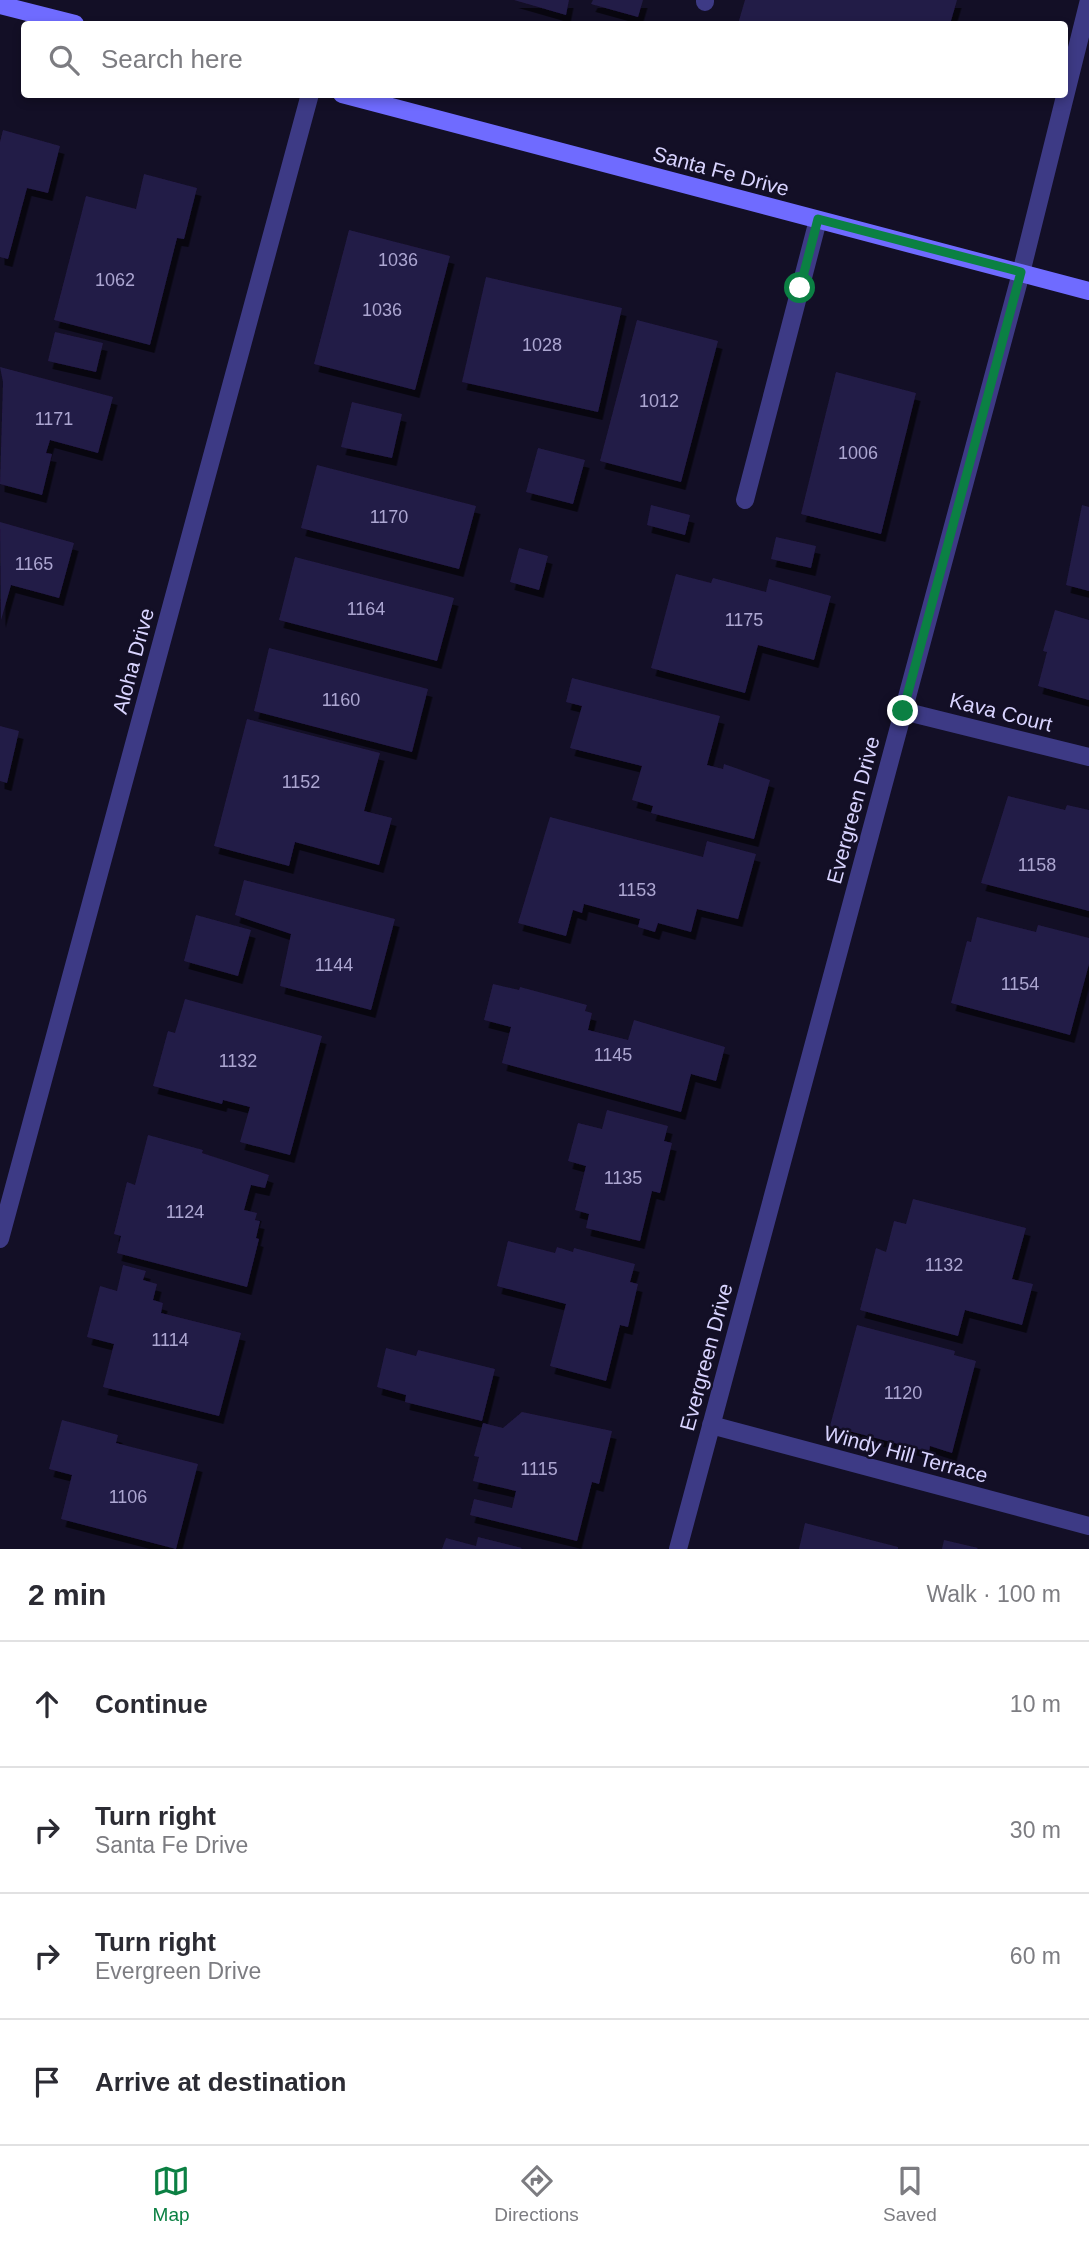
<!DOCTYPE html>
<html lang="en">
<head>
<meta charset="utf-8">
<style>
  :root { --surface:#fff; --page:#f2f2f3; --text:#2b2b33; --muted:#7c7c81; --line:#e1e1e2; --accent:#0b8043 }
  body { margin:0; font-family:Arial,sans-serif; background:var(--page); color:var(--text) }
  .stop { position:absolute; width:21px; height:21px; margin:-16px; border:5px solid #0b8043; border-radius:50%; background:#fff }
  .stop.end { background:#0b8043; border-color:#fff; box-shadow:0 2px 7px #0008 }
  .list { margin:0; padding:0; list-style:none }
  h2 { display:flex; justify-content:space-between; align-items:center; height:91px; margin:0; padding:0 28px; font-size:30px }
  h2 small { font-size:23px; font-weight:400; color:var(--muted) }
  .list li { display:grid; grid-template-columns:46px 1fr auto; gap:21px; align-items:center; box-sizing:border-box; height:126px; padding:0 28px; border-top:2px solid var(--line) }
  .list b { display:block; font-size:26px; white-space:nowrap }
  .list p { margin:0; font-size:23px; white-space:nowrap; color:var(--muted) }
  .list em { font-size:23px; font-style:normal; color:var(--muted) }
  .icon { flex:none; width:38px; height:38px; fill:none; stroke:currentColor; stroke-width:2; stroke-linecap:round; stroke-linejoin:round }
  .map { position:relative; flex:none; width:1089px; height:1549px; overflow:hidden }
  .search { position:absolute; background:var(--surface); box-shadow:0 4px 10px #0003; left:21px; right:21px; top:21px; height:77px; display:flex; align-items:center; gap:18px; box-sizing:border-box; padding:0 24px; border-radius:7px; color:var(--muted); font-size:26px }
  .sheet { height:595px; background:var(--surface) }
  nav { display:flex; justify-content:space-around; align-items:center; box-sizing:border-box; height:98px; border-top:2px solid var(--line); background:var(--surface); font-size:19px; color:var(--muted) }
  nav a { display:grid; justify-items:center; gap:4px }
  nav .on { color:var(--accent) }
  .map>svg:first-child { display:block }
</style>
</head>
<body>
<div class="map">
<svg width="1089" height="1549" viewBox="0 0 1089 1549">
  <defs>
    <filter id="shadow"><feDropShadow dx="4.5" dy="8" stdDeviation="0" flood-color="#0009"/></filter>
  </defs>
  <rect width="100%" height="100%" fill="#130f26"/>
  <!-- building -->
  <path fill="#241b47" filter="url(#shadow)" d="M 514,0 L 569,0 L 566,15 Z
    M 593,0 L 643,0 L 638,17 L 591,4 Z
    M 745,0 L 957,0 L 950,24 L 738,24 Z
    M 3,130 L 60,146 L 48,193 L 27,188 L 8,259 L 0,257 L 0,142 Z
    M 144,174 L 197,188 L 184,239 L 177,238 L 150,345 L 54,320 L 86,196 L 136,209 Z
    M 349,230 L 450,256 L 415,390 L 314,364 Z
    M 486,277 L 622,308 L 598,412 L 462,382 Z
    M 637,320 L 718,341 L 681,482 L 600,461 Z
    M 55,332 L 103,343 L 96,372 L 48,361 Z
    M 0,367 L 113,397 L 98,453 L 50,440 L 46,453 L 52,454 L 42,495 L 0,484 L 3,382 Z
    M 836,372 L 916,393 L 881,534 L 801,514 Z
    M 352,402 L 402,414 L 392,458 L 341,447 Z
    M 538,448 L 585,460 L 573,504 L 526,492 Z
    M 317,465 L 476,506 L 459,569 L 301,528 Z
    M 651,505 L 690,515 L 685,535 L 647,525 Z
    M 1082,505 L 1089,507 L 1089,591 L 1066,585 Z
    M 0,522 L 74,543 L 59,598 L 11,585 L 1,620 Z
    M 776,537 L 816,546 L 811,568 L 771,559 Z
    M 519,548 L 548,556 L 539,590 L 510,582 Z
    M 295,557 L 454,598 L 437,661 L 279,620 Z
    M 676,574 L 711,583 L 713,578 L 766,592 L 769,579 L 831,596 L 814,660 L 758,645 L 745,693 L 651,668 Z
    M 1055,610 L 1089,620 L 1089,700 L 1038,686 L 1047,652 L 1043,651 Z
    M 269,648 L 428,689 L 412,752 L 254,711 Z
    M 572,678 L 720,716 L 707,765 L 723,769 L 724,764 L 770,780 L 754,839 L 651,813 L 653,806 L 632,800 L 642,766 L 570,748 L 582,706 L 566,702 Z
    M 247,719 L 380,753 L 364,811 L 392,818 L 379,865 L 295,842 L 289,866 L 214,846 Z
    M 0,726 L 19,731 L 7,783 L 0,781 Z
    M 1008,796 L 1065,810 L 1067,805 L 1089,810 L 1089,911 L 981,883 Z
    M 550,817 L 703,857 L 707,841 L 756,854 L 738,919 L 697,909 L 691,932 L 658,923 L 655,932 L 638,927 L 640,919 L 584,904 L 582,913 L 573,910 L 566,936 L 518,923 Z
    M 244,880 L 395,919 L 371,1010 L 280,986 L 291,934 L 235,915 Z
    M 196,915 L 251,930 L 238,976 L 184,961 Z
    M 977,917 L 1036,932 L 1038,925 L 1089,938 L 1089,964 L 1070,1035 L 951,1003 L 967,941 L 971,942 Z
    M 493,984 L 519,990 L 520,987 L 587,1005 L 585,1011 L 592,1013 L 588,1030 L 628,1040 L 634,1020 L 725,1047 L 716,1081 L 691,1074 L 681,1112 L 502,1063 L 511,1027 L 484,1020 Z
    M 185,999 L 322,1036 L 290,1155 L 240,1142 L 250,1107 L 223,1100 L 222,1104 L 153,1086 L 168,1031 L 175,1033 Z
    M 607,1110 L 668,1126 L 664,1141 L 672,1143 L 660,1193 L 652,1191 L 640,1241 L 586,1228 L 589,1214 L 575,1210 L 586,1166 L 568,1161 L 578,1123 L 602,1129 Z
    M 148,1135 L 203,1150 L 202,1153 L 269,1175 L 265,1188 L 251,1185 L 244,1210 L 257,1213 L 255,1220 L 260,1221 L 256,1238 L 259,1239 L 247,1287 L 117,1253 L 121,1236 L 114,1234 L 127,1182 L 135,1185 Z
    M 913,1199 L 1026,1228 L 1012,1279 L 1033,1284 L 1022,1325 L 965,1310 L 958,1336 L 860,1310 L 876,1248 L 886,1252 L 894,1221 L 906,1224 Z
    M 508,1241 L 555,1253 L 557,1247 L 573,1252 L 574,1248 L 635,1264 L 630,1282 L 638,1284 L 628,1327 L 620,1325 L 606,1381 L 550,1366 L 566,1304 L 497,1286 Z
    M 123,1265 L 146,1271 L 143,1280 L 157,1284 L 153,1300 L 163,1303 L 161,1313 L 241,1333 L 219,1416 L 103,1387 L 114,1344 L 87,1337 L 100,1286 L 117,1291 Z
    M 857,1325 L 955,1351 L 954,1355 L 976,1361 L 952,1453 L 930,1446 L 929,1452 L 830,1426 Z
    M 386,1348 L 416,1356 L 418,1350 L 495,1369 L 482,1421 L 405,1402 L 406,1395 L 377,1387 Z
    M 522,1412 L 612,1431 L 599,1484 L 592,1482 L 577,1541 L 470,1515 L 474,1499 L 512,1508 L 516,1491 L 473,1481 L 479,1457 L 474,1456 L 483,1423 L 503,1428 Z
    M 62,1420 L 118,1435 L 116,1443 L 198,1464 L 176,1549 L 61,1519 L 72,1475 L 49,1469 Z
    M 805,1523 L 898,1547 L 898,1549 L 799,1549 Z
    M 478,1537 L 522,1548 L 521,1549 L 442,1549 L 446,1538 L 476,1546 Z
    M 944,1540 L 978,1548 L 977,1549 L 942,1549 Z"/>
  <g fill="none" stroke-linecap="round" stroke-linejoin="round">
    <!-- service -->
    <path stroke="#3d3a85" stroke-width="18" d="M 705,2 L 705,0
      M 745,500 L 818,220"/>
    <!-- minor -->
    <path stroke="#3d3a85" stroke-width="18" d="M 903,711 L 1089,757
      M 0,1239 L 310,94
      M 711,1425 L 1089,1526
      M 678,1549 L 1021,273 L 1089,0"/>
    <!-- secondary -->
    <path stroke="#6f6bff" stroke-width="18" d="M 0,5 L 75,24
      M 342,94 L 1089,291"/>
  </g>
  <g fill="none" stroke-linecap="round" stroke-linejoin="round">
    <!-- route -->
    <path stroke="#0b8043" stroke-width="9" d="M 800,288 L 818,219 L 1021,272 L 903,711"/>
  </g>
  <g text-anchor="middle" dominant-baseline="central" stroke-width="5" stroke-linejoin="round" paint-order="stroke">
    <!-- number labels -->
    <g font-size="18" fill="#aca6d1">
      <text x="398" y="260">1036</text>
      <text x="115" y="280">1062</text>
      <text x="382" y="310">1036</text>
      <text x="542" y="345">1028</text>
      <text x="659" y="401">1012</text>
      <text x="54" y="419">1171</text>
      <text x="858" y="453">1006</text>
      <text x="389" y="517">1170</text>
      <text x="34" y="564">1165</text>
      <text x="366" y="609">1164</text>
      <text x="744" y="620">1175</text>
      <text x="341" y="700">1160</text>
      <text x="301" y="782">1152</text>
      <text x="1037" y="865">1158</text>
      <text x="637" y="890">1153</text>
      <text x="334" y="965">1144</text>
      <text x="1020" y="984">1154</text>
      <text x="613" y="1055">1145</text>
      <text x="238" y="1061">1132</text>
      <text x="623" y="1178">1135</text>
      <text x="185" y="1212">1124</text>
      <text x="944" y="1265">1132</text>
      <text x="170" y="1340">1114</text>
      <text x="903" y="1393">1120</text>
      <text x="539" y="1469">1115</text>
      <text x="128" y="1497">1106</text>
    </g>
    <!-- street labels -->
    <g font-size="21" fill="#d9d4ff" stroke="#130f26">
      <text transform="translate(721 171) rotate(15)">Santa Fe Drive</text>
      <text transform="translate(133 661) rotate(-75)">Aloha Drive</text>
      <text transform="translate(1001 712) rotate(14)">Kava Court</text>
      <text transform="translate(853 810) rotate(-75)">Evergreen Drive</text>
      <text transform="translate(706 1357) rotate(-75)">Evergreen Drive</text>
      <text transform="translate(906 1454) rotate(15)">Windy Hill Terrace</text>
    </g>
  </g>
</svg>
<div class="stop" style="left:800px;top:288px"></div>
<div class="stop end" style="left:903px;top:711px"></div>
<div class="search"><svg class="icon" aria-label="search" viewBox="0 0 24 24"><circle cx="10" cy="10" r="6"/><path d="M15 15l6 6"/></svg>Search here</div>
</div>
<section class="sheet">
<h2>2 min<small>Walk · 100 m</small></h2>
<ul class="list">
<li><svg class="icon" aria-label="ahead" viewBox="0 0 24 24"><path d="M12 20V5M6 11l6-6 6 6"/></svg><div><b>Continue</b></div><em>10 m</em></li>
<li><svg class="icon" aria-label="right" viewBox="0 0 24 24"><path d="M7 20v-9h11M14 6l5 5-5 5"/></svg><div><b>Turn right</b><p>Santa Fe Drive</p></div><em>30 m</em></li>
<li><svg class="icon" aria-label="right" viewBox="0 0 24 24"><path d="M7 20v-9h11M14 6l5 5-5 5"/></svg><div><b>Turn right</b><p>Evergreen Drive</p></div><em>60 m</em></li>
<li><svg class="icon" aria-label="arrive" viewBox="0 0 24 24"><path d="M6 21V4h12l-3 4 3 4H6"/></svg><div><b>Arrive at destination</b></div></li>
</ul>
</section>
<nav>
<a class="on"><svg class="icon" aria-label="map" viewBox="0 0 24 24"><path d="M3 6l6-2 6 2 6-2v14l-6 2-6-2-6 2zM9 4v14M15 6v14"/></svg>Map</a>
<a><svg class="icon" aria-label="directions" viewBox="0 0 24 24"><path d="M12 3l9 9-9 9-9-9zM9 14v-3h6M13 9l2 2-2 2"/></svg>Directions</a>
<a><svg class="icon" aria-label="saved" viewBox="0 0 24 24"><path d="M7 4h10v16l-5-4-5 4z"/></svg>Saved</a>
</nav>
</body>
</html>
